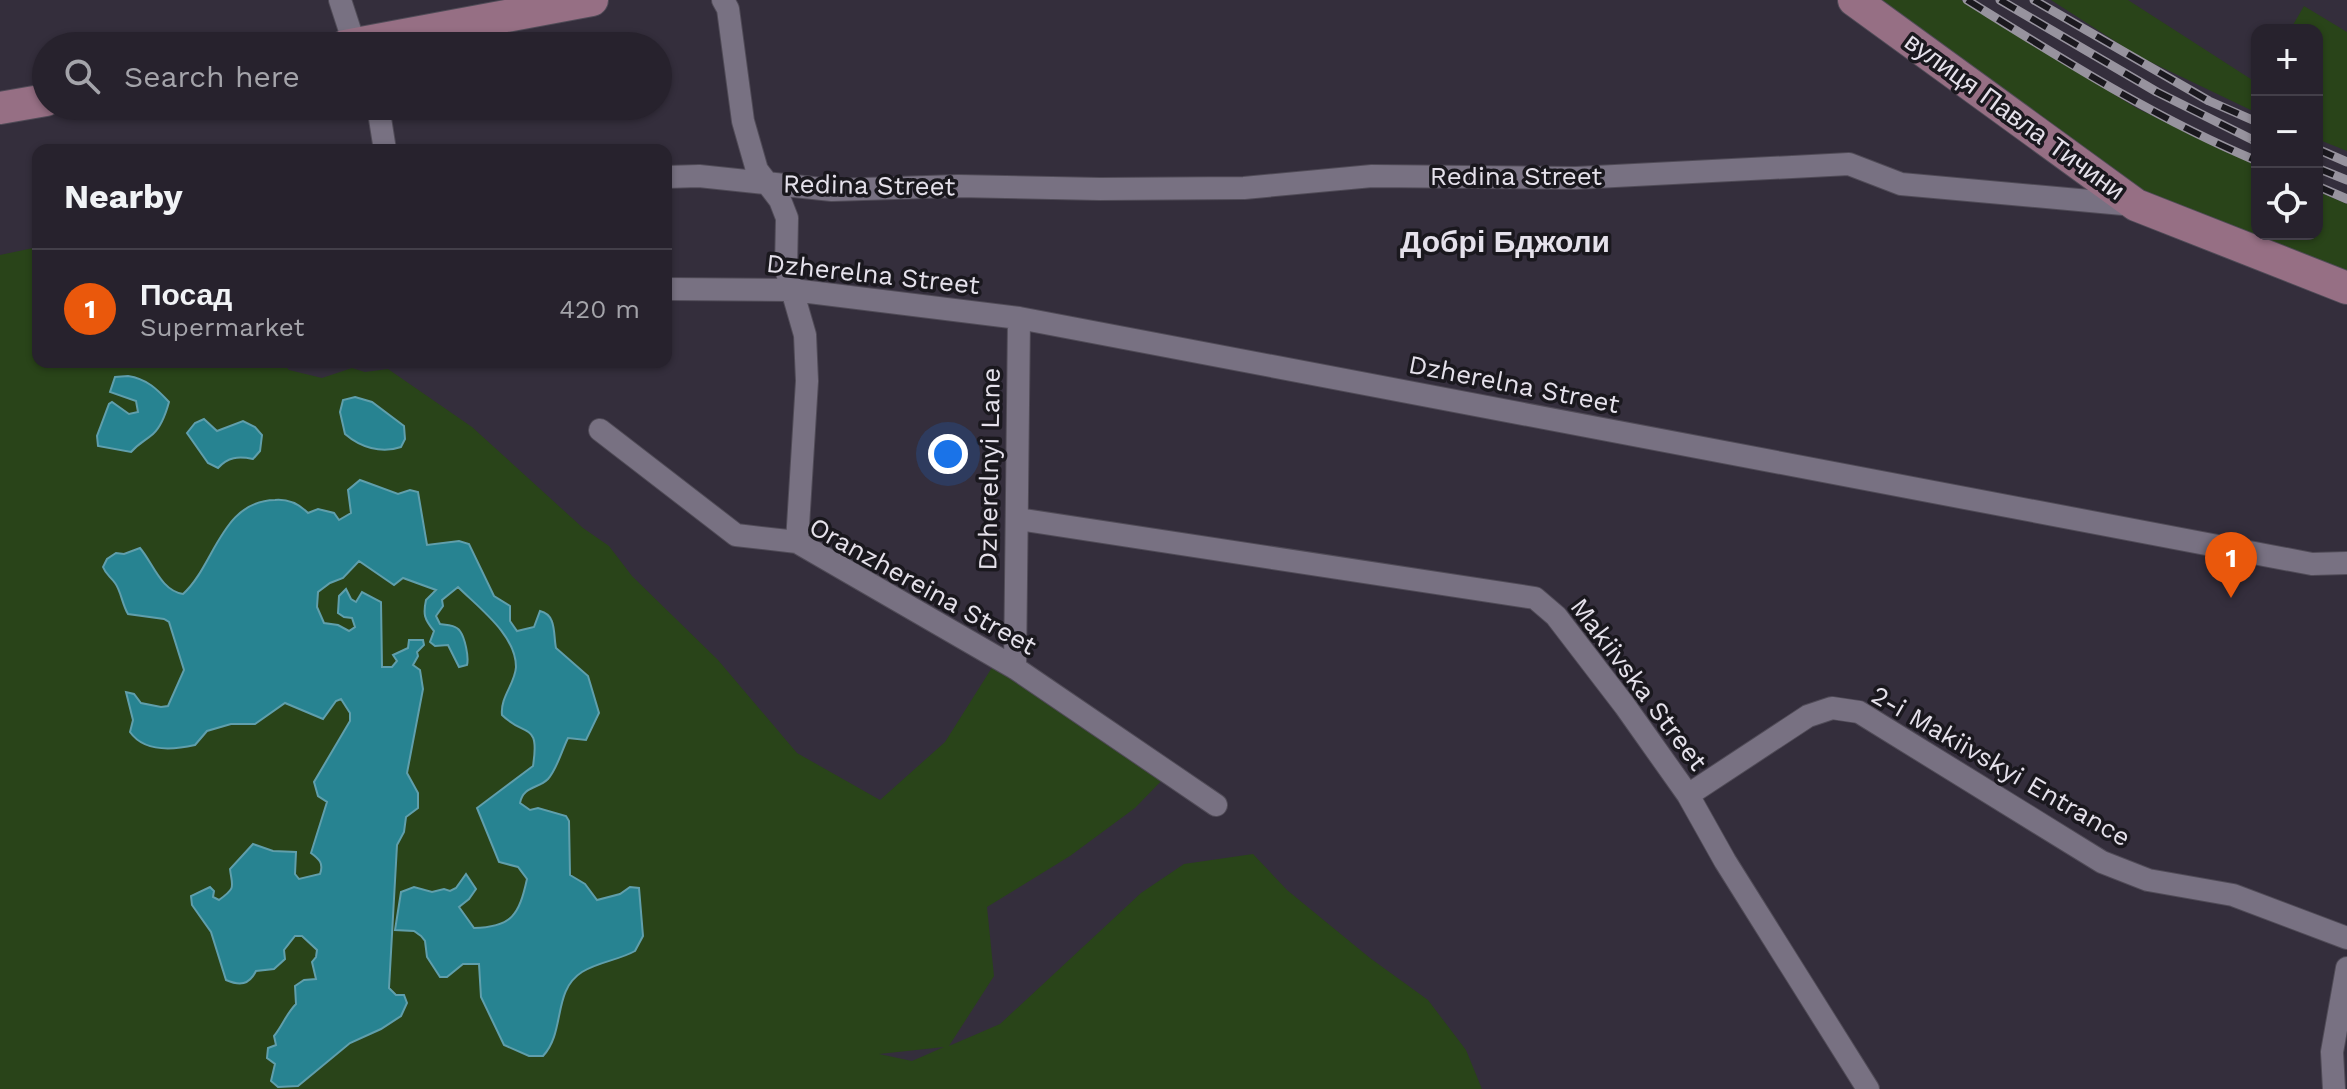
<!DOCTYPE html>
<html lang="en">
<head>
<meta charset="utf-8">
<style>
  :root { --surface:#27222d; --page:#332f39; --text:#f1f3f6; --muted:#a4a4aa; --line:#433f49; --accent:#ea580c }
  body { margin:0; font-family:"Work Sans",sans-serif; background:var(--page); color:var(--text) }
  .controls { position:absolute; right:24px; top:24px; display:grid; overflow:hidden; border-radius:16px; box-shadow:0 2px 6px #0004 }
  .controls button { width:72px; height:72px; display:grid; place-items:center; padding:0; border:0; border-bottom:2px solid var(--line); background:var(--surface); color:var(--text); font:40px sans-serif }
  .you { position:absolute; left:948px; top:454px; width:28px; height:28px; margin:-20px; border:6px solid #fff; border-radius:50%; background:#1a73e8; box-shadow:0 0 0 12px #1a73e833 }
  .badge { display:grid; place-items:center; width:52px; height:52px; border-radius:50%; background:var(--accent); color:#fff; font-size:26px; font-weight:700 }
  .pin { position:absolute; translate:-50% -66px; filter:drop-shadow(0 2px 4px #0008) }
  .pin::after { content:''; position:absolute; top:42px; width:28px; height:24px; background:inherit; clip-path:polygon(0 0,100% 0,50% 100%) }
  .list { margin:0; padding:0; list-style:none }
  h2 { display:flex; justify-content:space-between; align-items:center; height:104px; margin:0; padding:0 32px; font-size:34px }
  h2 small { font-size:26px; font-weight:400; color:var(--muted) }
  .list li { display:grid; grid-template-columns:52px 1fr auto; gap:24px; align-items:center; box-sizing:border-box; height:120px; padding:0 32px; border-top:2px solid var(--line) }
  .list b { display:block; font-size:30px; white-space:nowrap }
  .list p { margin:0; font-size:26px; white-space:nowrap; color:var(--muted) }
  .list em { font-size:26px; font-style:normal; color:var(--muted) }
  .icon { flex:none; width:44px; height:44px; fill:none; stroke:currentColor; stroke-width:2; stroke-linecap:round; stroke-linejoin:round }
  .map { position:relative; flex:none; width:2347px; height:1089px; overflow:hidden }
  .search { position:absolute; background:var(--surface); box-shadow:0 2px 6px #0004; left:32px; top:32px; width:640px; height:88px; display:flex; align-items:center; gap:20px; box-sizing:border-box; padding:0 28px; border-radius:44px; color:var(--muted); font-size:30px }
  .panel { position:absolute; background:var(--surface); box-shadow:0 2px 6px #0004; left:32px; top:144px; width:640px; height:224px; border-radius:16px }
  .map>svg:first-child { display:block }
</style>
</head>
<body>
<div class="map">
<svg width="2347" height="1089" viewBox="0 0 2347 1089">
  <rect width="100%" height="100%" fill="#342e3c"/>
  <!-- green -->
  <path fill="#294419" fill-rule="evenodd" d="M 1858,0 L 1961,0 L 2138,109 L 2257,163 L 2257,234 L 2317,234 L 2317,191 L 2347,204 L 2347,274 L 2141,199 Z
    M 2051,0 L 2128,0 L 2257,83 L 2257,113 L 2138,56 Z
    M 2304,6 L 2347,32 L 2347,151 L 2317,139 L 2317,30 L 2290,30 Z
    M 38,247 L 38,362 L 282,362 L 289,370 L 322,378 L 352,368 L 365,372 L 388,369 L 472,427 L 583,528 L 609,546 L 632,576 L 718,660 L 797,753 L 880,800 L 945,742 L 993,666 L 1169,773 L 1135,808 L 1070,856 L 987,907 L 994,976 L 949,1046 L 1000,1024 L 1141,893 L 1184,864 L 1253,854 L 1287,890 L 1370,958 L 1428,1000 L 1466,1050 L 1482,1089 L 0,1089 L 0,255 ZM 944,1047 L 912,1061 L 879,1054 Z"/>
  <!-- water -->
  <path fill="#278391" stroke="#609fac" stroke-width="2" d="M 128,376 C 147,379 157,389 169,402 C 166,413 162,426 153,434 C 145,441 139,443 131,452 L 98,446 L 97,436 L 109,404 L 112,402 L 129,414 L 138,412 L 136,401 L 110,392 L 115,377 Z
    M 355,397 L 372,402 L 404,426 L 405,439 L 401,447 C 381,454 360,447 345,434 L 340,412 L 343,400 Z
    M 204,419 L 217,431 L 243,421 L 255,427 L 262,435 L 260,451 L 253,459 C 238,456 228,457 218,468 L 208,463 L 187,433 L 195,423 Z
    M 360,480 L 398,494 L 410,490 L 418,492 L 427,545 L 459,541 L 469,544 L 494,596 L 510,606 L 510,621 L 517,631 L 534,627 L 540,611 C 557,615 553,634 556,648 L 588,676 L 599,713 L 586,740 L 568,738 C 562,750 557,769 548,779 C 538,789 523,786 520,803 L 530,810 L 538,808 L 566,816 L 569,821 L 570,875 L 585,884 L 597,900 L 620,894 L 630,887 L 639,888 L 643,936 L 635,951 C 619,960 598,962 582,972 C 552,991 566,1031 543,1056 L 529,1056 L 504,1045 L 481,997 L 479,964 L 463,964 L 447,977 L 440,977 L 427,957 L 425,941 L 421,936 L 414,931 L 395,930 L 401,892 L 414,887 L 432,892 L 444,889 L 450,891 L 456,888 L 466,874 L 476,889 L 469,899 L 459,907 L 474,928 C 512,927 519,915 527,879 L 518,867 L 499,862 L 477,808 L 533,766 C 540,721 525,738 502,715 C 500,697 515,684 516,667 C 516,635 479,608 458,587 L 442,600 L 443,606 L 436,616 L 440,624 C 447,625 456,625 460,631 C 465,638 469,657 467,665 L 459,667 L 448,645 L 435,646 L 430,642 L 434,631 C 424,619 423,614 426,600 L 436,590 L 403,578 L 394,585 L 359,561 L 343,578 L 330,583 L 318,592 L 317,607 L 324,623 L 338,625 L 349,631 L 355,627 L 352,618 L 344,617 L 338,613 L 339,596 L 346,589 L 351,599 L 356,602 L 362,592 L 381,602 L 382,667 L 392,667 L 397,661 L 393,655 L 408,648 L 409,640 L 423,640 L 424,645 L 417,652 L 418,656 L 413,665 L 420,670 L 423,689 L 407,773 L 418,793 L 418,808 L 406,817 L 404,832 L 397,845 L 389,988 L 396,995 L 404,995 L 407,1003 L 401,1016 L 381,1029 L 350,1043 L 298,1086 L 278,1087 L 271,1081 L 275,1064 L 267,1058 L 268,1048 L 276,1045 L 274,1036 C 283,1025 286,1014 296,1004 L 295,986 L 304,980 L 316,979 L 312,962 L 316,957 L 317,950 L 302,936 L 295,936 L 284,950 L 285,959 L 274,969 L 256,971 C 249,985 240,986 226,980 L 211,932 L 192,905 L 191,896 L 210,887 L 214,891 L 213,897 L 219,900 C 237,887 232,887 230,869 L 253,844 L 273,851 L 296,852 L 295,874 L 299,879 L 320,874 C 324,863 319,859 311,853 L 327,802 L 318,796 L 314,782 L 350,721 L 350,713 L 341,699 L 336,701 L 323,719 L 285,703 L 255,724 L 231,724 L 207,731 L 195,745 C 173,750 144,752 130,732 L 133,720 L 126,692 L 134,694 L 141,703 L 161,707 L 168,706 L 184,670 L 169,622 L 164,619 L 128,614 C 122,604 121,591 115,583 C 110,576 106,575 103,567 L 107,559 L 116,553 L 124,554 L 140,548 C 153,563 161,591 183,594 C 215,565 221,501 275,500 C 287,499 299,504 308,513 L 318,509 L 334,513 L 339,520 L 351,513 L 348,490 Z"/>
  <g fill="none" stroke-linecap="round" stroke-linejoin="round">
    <!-- minor casing -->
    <g stroke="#504b57" stroke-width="24">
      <path id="minor" d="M 340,0 L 355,46
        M 723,0 L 728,9 L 743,121 L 757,170 L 780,200 L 787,218 L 786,269 L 805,335 L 807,381 L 797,542
        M 378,106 L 385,150
        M 666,177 L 699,176 L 832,190 L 958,186 L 1100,189 L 1244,188 L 1372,176 L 1576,178 L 1849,164 L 1901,184 L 2134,205
        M 666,289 L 793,290 L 1019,318 L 2312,564 L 2347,563
        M 600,430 L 736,535 L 797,542 L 1015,668 L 1216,805
        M 1018,519 L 1535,598 L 1556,616 L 1625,706 L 1688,795 L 1725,861 L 1868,1089
        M 1015,668 L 1019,318
        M 1688,795 L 1808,716 L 1832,708 L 1859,712 L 2102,862 L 2148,880 L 2233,895 L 2347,938
        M 2334,1089 L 2332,1052 L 2347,968"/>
    </g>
    <!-- secondary casing -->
    <g stroke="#504b57" stroke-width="34">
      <path id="secondary" d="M 1854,0 L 2136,205 L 2347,288
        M 345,46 L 592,0
        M 0,108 L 46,100"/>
    </g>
    <!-- minor -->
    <use href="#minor" stroke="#787182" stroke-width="22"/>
    <!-- secondary -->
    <use href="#secondary" stroke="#966f84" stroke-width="32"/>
    <!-- rail casing -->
    <g stroke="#97939e" stroke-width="9">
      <path id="rail" d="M 1967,0 C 2062,59 2154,118 2257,161
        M 2000,0 L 2157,92 L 2257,142
        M 2034,0 L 2209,101 L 2257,122
        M 2317,149 L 2347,162
        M 2317,168 L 2347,180
        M 2317,186 L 2347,199"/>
    </g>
    <!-- rail -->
    <use href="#rail" stroke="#1a181e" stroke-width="6" stroke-dasharray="18" stroke-linecap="butt"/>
  </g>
  <g text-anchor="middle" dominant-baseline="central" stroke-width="7" stroke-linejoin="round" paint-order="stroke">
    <!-- street labels -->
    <g font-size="26" fill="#e5e1eb" stroke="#1a181e">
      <text transform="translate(2015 116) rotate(36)">вулиця Павла Тичини</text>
      <text x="1516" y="176">Redina Street</text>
      <text transform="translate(869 185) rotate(1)">Redina Street</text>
      <text transform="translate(873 274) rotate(6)">Dzherelna Street</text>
      <text transform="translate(1514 384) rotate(11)">Dzherelna Street</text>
      <text transform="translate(989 469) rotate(-89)">Dzherelnyi Lane</text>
      <text transform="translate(923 586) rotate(29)">Oranzhereina Street</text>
      <text transform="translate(1639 684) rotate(53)">Makiivska Street</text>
      <text transform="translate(2001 766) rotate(30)">2-i Makiivskyi Entrance</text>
    </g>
    <!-- quarter labels -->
    <g font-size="30" font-weight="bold" fill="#e5e1eb" stroke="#1a181e">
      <text x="1505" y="241">Добрі Бджоли</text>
    </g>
  </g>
</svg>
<div class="controls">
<button>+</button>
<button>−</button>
<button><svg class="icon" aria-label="locate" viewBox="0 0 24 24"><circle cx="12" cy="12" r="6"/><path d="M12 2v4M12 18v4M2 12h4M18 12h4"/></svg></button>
</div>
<div class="you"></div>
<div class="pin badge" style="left:2231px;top:598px">1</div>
<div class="search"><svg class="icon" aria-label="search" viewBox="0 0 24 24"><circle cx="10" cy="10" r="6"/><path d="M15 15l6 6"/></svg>Search here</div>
<section class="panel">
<h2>Nearby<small></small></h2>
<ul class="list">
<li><span class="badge">1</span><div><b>Посад</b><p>Supermarket</p></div><em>420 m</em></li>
</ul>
</section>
</div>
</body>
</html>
